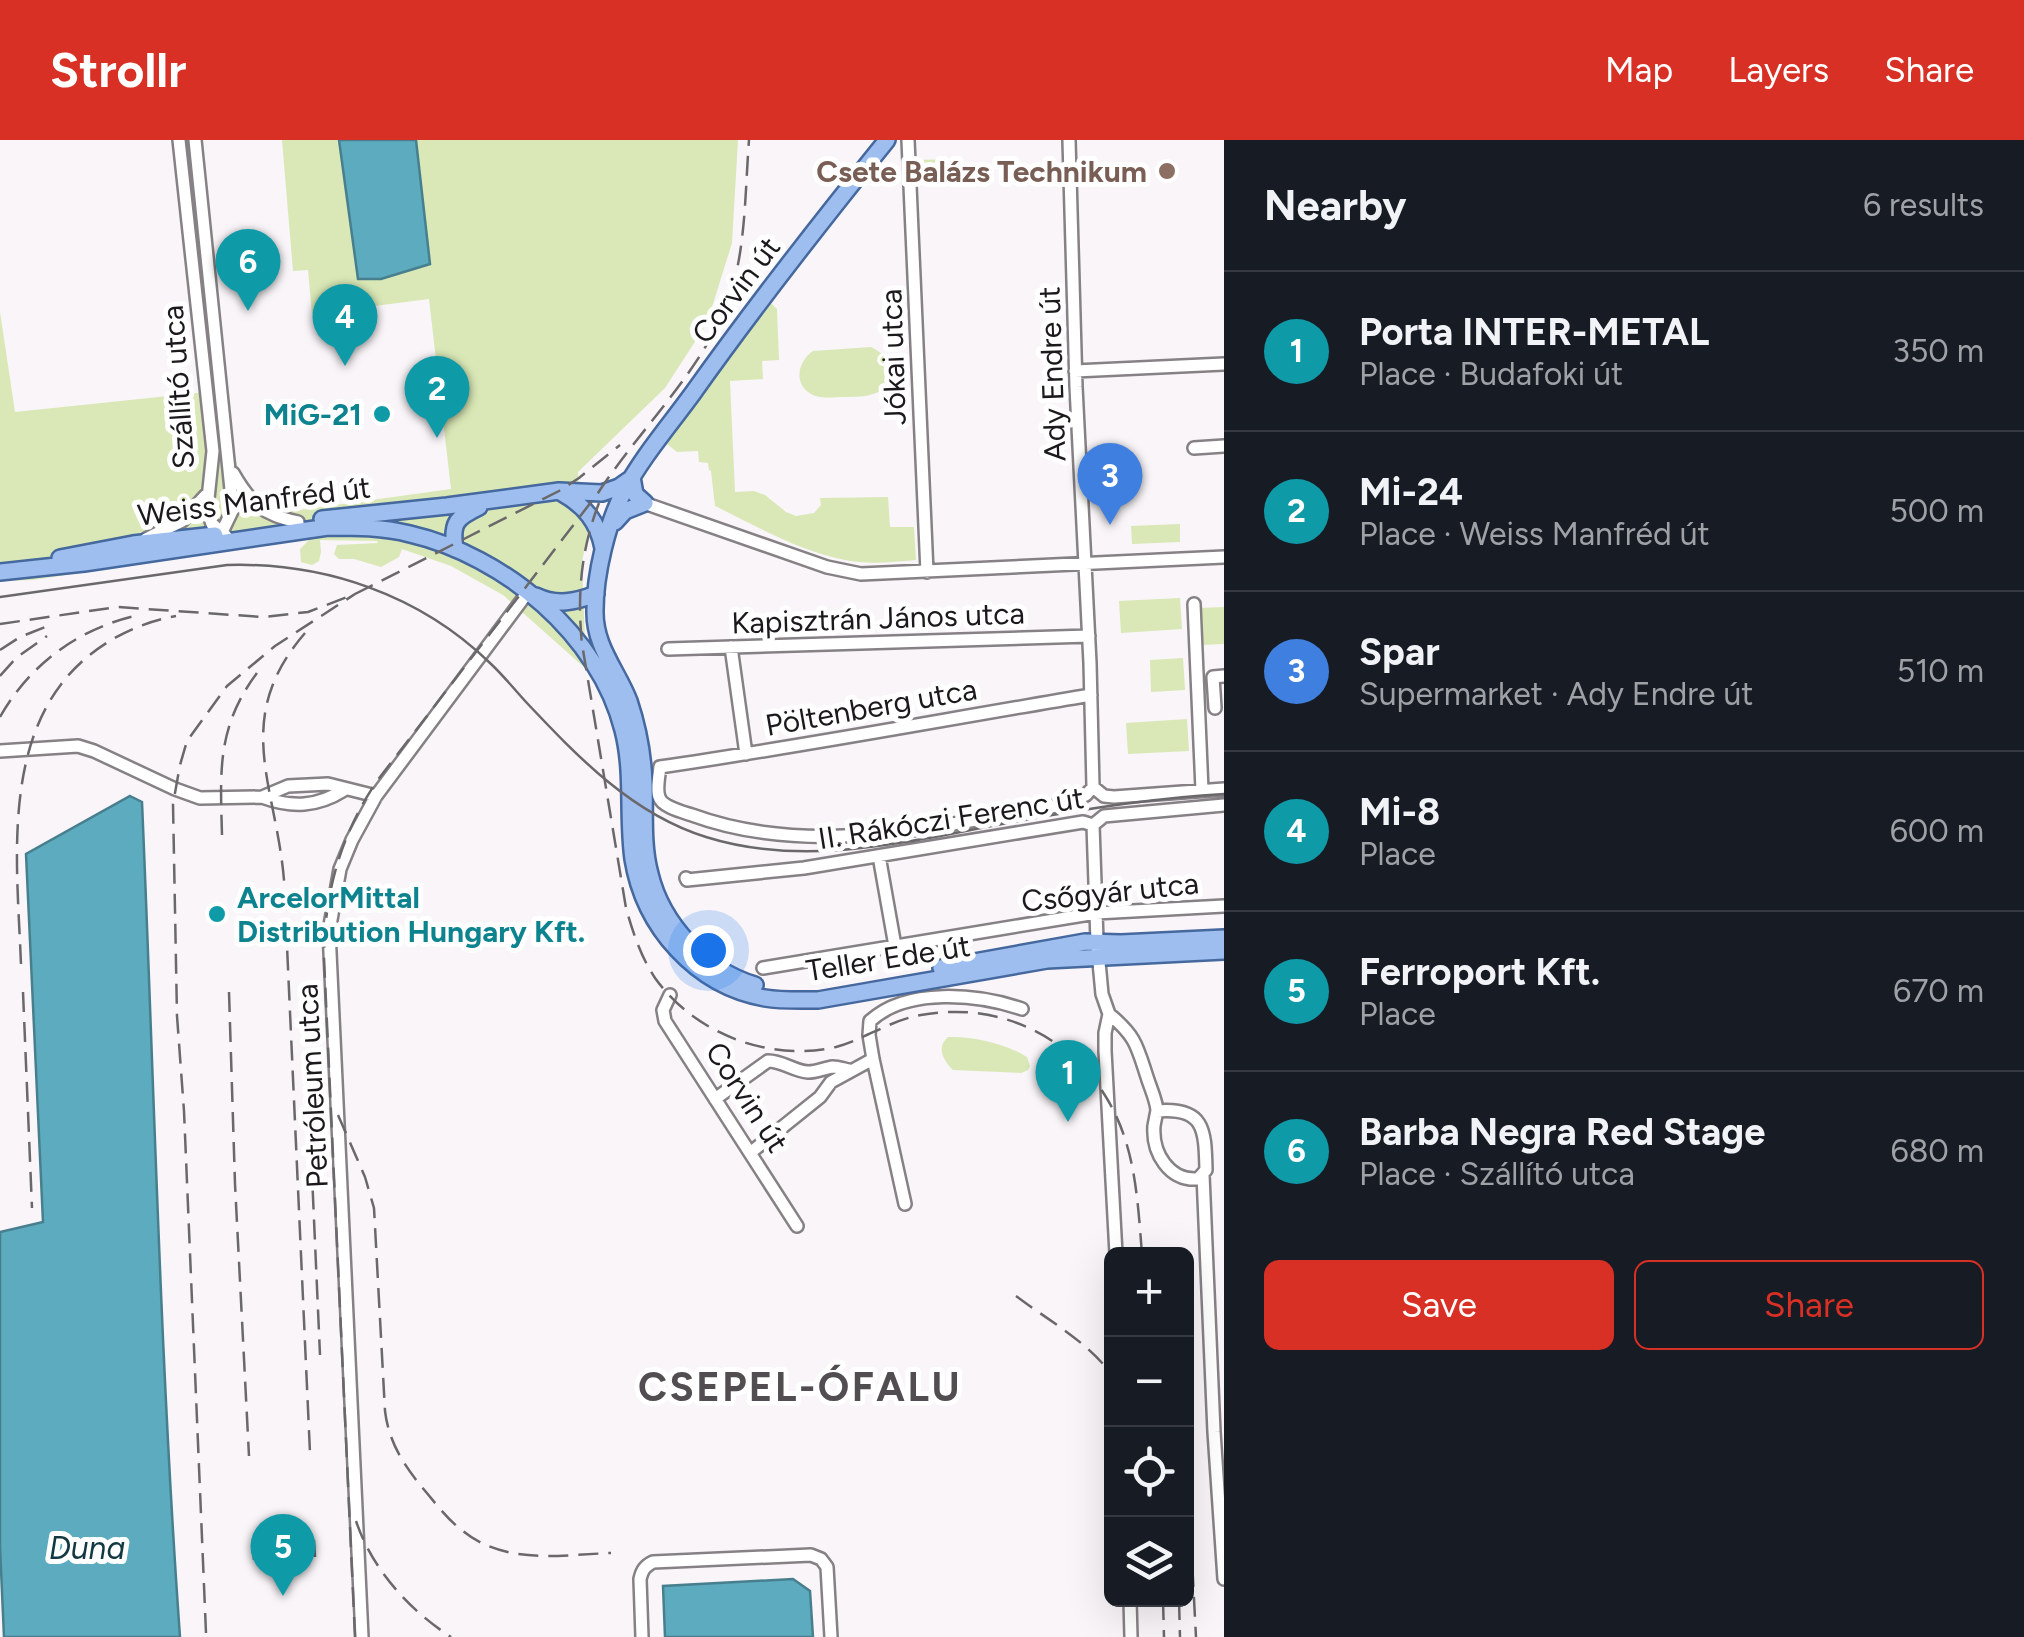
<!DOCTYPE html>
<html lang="en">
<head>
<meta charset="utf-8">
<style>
  :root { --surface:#171b24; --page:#242831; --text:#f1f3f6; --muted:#9ea1a6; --line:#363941; --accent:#d93025 }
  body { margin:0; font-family:Figtree,sans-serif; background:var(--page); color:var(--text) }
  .controls { position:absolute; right:30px; bottom:30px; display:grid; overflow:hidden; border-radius:15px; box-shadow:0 10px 40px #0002 }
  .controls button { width:90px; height:90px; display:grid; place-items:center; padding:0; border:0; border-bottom:2px solid var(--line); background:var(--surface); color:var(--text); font:50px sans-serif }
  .you { position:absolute; left:708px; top:810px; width:35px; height:35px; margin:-25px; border:8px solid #fff; border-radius:50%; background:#1a73e8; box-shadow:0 0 0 15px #1a73e833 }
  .badge { display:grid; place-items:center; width:65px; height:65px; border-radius:50%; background:var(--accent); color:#fff; font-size:32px; font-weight:700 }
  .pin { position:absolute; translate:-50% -82px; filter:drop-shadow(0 2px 5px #0008) }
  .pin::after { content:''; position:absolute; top:52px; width:35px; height:30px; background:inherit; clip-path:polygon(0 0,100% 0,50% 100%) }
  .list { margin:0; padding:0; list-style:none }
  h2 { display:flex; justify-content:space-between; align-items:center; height:130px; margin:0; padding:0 40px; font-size:42px }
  h2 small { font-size:32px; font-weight:400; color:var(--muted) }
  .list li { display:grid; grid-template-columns:65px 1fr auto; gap:30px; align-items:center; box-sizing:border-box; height:160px; padding:0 40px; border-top:2px solid var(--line) }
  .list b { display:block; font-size:38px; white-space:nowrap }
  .list p { margin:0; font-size:32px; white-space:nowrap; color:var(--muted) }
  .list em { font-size:32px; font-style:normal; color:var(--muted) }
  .actions { display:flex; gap:20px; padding:30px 40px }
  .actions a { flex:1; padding:22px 0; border:2px solid var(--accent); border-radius:15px; text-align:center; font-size:35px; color:var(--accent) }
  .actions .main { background:var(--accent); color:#fff }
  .icon { flex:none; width:55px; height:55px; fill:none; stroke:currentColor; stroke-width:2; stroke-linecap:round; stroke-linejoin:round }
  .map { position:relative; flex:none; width:1224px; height:1497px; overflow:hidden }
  header { display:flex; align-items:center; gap:60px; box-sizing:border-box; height:140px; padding:0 50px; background:var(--accent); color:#fff }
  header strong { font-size:48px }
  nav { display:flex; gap:55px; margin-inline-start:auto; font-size:35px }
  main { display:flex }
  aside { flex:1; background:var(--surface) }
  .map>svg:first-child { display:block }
</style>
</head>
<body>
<header>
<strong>Strollr</strong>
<nav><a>Map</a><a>Layers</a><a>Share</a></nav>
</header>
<main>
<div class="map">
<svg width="1224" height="1497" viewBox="0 0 1224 1497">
  <rect width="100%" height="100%" fill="#f9f5f9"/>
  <!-- green -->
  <path fill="#d9e8b6" d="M 282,0 L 339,0 L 358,138 L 381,139 L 430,124 L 416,0 L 738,0 L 732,103 L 707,183 L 665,248 L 578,332 L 580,373 L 587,383 L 587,396 L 582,422 L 586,529 L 503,455 L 451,426 L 402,409 L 399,417 L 381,427 L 354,419 L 339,419 L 334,414 L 337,405 L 378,403 L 377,401 L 320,400 L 321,412 L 319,421 L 312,425 L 301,422 L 300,409 L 309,400 L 295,400 L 33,440 L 0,441 L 0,172 L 15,272 L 226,250 C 232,295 229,361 285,372 L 451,349 L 429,159 L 312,174 L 308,130 L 293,131 Z
    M 962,19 L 963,36 L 960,41 L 954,44 L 922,45 L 914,40 L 914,20 Z
    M 771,163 L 777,169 L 779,220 L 762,221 L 763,239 L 730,241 L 735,352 L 754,351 L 765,355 L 786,372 L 796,376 L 814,373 L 821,365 L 820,358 L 888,357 L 890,387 L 914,387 L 916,420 C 893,422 868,425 845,420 C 799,411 756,386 715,366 L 711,331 L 709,330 L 708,323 L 699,322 L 698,311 L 677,312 L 667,304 L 703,251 Z
    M 871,207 C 881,212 889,218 890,230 C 892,257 863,257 844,257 C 834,257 822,259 813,255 C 792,245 798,221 813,211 Z
    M 1180,384 L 1180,402 L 1132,404 L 1131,386 Z
    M 1180,458 L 1182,489 L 1121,493 L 1119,461 Z
    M 1224,467 L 1224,504 L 1201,505 L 1199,468 Z
    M 1183,518 L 1185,550 L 1151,552 L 1150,520 Z
    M 1187,579 L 1189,611 L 1128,614 L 1126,583 Z
    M 948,897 C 973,896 1007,904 1027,917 L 1030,926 L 1028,930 L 1021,933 L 953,930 C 943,920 936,907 948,897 Z"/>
  <!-- water -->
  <path fill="#5cabbf" stroke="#487f8e" stroke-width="2.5" d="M 339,0 L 416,0 L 430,124 L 381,139 L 358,139 Z
    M 130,656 L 142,662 C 154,940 160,1219 180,1497 L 4,1497 L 0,1407 L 0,1092 L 43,1082 L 26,714 Z
    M 793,1439 L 810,1451 L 813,1497 L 665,1497 L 663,1446 Z"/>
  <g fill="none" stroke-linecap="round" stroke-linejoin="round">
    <!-- minor casing -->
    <g stroke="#868185" stroke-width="16">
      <path id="minor" d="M 179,0 L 213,311 L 207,368 L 212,384 L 226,396
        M 195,0 L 233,369 L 221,394 L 210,402
        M 908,0 L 927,432
        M 1069,0 L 1076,247 L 1090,523 L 1093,647
        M 1075,231 L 1224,224
        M 1194,308 L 1224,306
        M 233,333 C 250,363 263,375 298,382
        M 641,362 L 827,427 L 861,434 L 1224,417
        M 146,399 L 182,381 L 206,355
        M 1194,464 L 1202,650
        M 731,507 L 746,614
        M 668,509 L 1089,496
        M 1091,555 C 947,579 804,606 660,627 C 659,635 656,650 659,657 C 662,667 683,672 692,675 C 812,719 940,685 1062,665 L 1086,655 L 1093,647
        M 1215,568 L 1213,537 L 1224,536
        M 0,611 L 78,606 L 94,611 L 175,649 L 200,658 L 262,657 L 288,646 L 328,644 L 376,656
        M 1093,647 L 1104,656 L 1114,657 L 1224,649
        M 262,657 C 292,668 317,667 344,650
        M 1093,685 L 1097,801 L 1102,854 L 1109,874 L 1105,893 L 1105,911 L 1116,1114
        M 1093,685 L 1104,676 L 1224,665
        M 879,716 L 895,806
        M 686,738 L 687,740 L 804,728 L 1083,682 L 1093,685
        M 763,828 L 1096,773 L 1224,766
        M 670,855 L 663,870 L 665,881 L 797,1086
        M 1109,874 C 1137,897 1137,907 1148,940 C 1151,949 1156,960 1157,970 C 1157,971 1154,985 1154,986 C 1152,1013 1169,1041 1198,1039 L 1206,1030 C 1205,990 1205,967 1157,971
        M 715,959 L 768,921 C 783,921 793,931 808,932 C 817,932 824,928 833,927 C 838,927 844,929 849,930
        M 750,1013 L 820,957 L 831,942 L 873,919
        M 1203,1035 L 1214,1292 L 1224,1439
        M 905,1064 L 873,919 L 869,895 L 870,881 C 907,847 978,854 1022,869
        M 1130,1460 L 1131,1497
        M 362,1497 L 329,791 L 340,729 L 352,700 L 376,656 L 528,452
        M 642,1497 L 640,1439 C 642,1430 645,1426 653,1422 L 811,1415 L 821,1419 L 827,1427 L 831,1497"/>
    </g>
    <!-- major casing -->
    <g stroke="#45689e" stroke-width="20">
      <path id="major" d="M 562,353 C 585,366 598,382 603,408
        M 322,379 L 447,366 L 559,351 L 602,353 L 619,347 L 629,340
        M 615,382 L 625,371 L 645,363 L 635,354 L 632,337
        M 455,409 C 451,383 456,378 479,367
        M 60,418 L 133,404 L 215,395
        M 0,432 L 84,423 L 328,387 C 356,387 383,387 410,394 C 505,416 599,495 623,590 C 634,632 627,676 633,719 C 644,787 696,846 765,858 C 783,861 801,860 818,860 L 1047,820 L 1224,811
        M 536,456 C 557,466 575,462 596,454
        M 941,828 L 1085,802 L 1121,803 L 1224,798
        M 755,845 C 706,831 662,784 650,734 C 642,705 645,673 644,643 C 643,615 638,588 629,561 C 617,530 594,506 595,470 C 595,435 607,384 623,353 C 642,317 669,286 693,253 C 754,167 820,83 887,0"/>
    </g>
    <!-- minor -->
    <use href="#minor" stroke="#fff" stroke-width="11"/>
    <!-- major -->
    <use href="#major" stroke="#9dbeef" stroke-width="15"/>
    <!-- tram -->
    <path stroke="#6a686a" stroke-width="2.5" d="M 0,457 L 227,425 C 325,422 420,455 490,523 C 503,535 514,549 526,562 C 578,617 632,674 706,697 C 808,729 912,700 1013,682 C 1083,669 1153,658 1224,654"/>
    <!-- rail -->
    <path stroke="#6a686a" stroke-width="2.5" stroke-dasharray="20 10" stroke-linecap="butt" d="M 599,363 C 581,409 577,455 582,504 L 626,768 C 633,793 641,817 655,838 C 695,894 769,922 836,907 C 865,899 891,880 921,875 C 1014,858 1099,912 1126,1002 C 1137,1037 1139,1078 1142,1114
      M 0,484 L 117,467 L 263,477 L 308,472 L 355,454 L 559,351 L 579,338 L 620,305
      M 305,493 C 231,579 276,644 284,740 L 310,1313
      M 0,510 L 20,497 L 48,486
      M 0,536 L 16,518 L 47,496
      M 0,577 C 30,524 79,488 139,475
      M 222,695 C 220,625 217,583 263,525
      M 21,824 C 17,722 0,591 86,518 C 112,496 143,482 176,476
      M 23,852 L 32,1068
      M 229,852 L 235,1044 L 249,1316
      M 319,930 L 311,1012 L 320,1215
      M 338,975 L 365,1037 L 374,1068 L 385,1271 C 389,1304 405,1327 426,1352 C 437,1365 448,1380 463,1391 C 505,1425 560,1415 611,1413
      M 1016,1156 C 1049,1181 1087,1201 1112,1235
      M 1186,1307 L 1196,1497
      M 356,1381 C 372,1429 409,1470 451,1497
      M 314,1400 L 315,1417
      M 253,1402 L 254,1420
      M 1163,1460 L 1164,1497
      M 1179,1460 L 1180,1497
      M 206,1493 L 184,971 L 177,876 L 173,664 L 180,625 L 187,601 L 227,546 L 275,506 L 355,454
      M 355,1497 L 324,818 C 324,753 341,694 377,641 L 598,353 C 639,290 702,231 728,161 C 746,113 745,51 749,0"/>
  </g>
  <!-- markers -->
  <circle fill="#8d6e63" stroke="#fff" stroke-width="4" cx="1167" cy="31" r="10"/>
  <g fill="#0f9aa8" stroke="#fff" stroke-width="4">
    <circle cx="382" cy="274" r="10"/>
    <circle cx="217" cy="774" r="10"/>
  </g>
  <g text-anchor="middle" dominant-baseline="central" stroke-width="10" stroke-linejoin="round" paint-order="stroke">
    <!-- education labels -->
    <g font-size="30" font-weight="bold" fill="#785e54" stroke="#fff" text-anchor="end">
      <text x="1147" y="31">Csete Balázs Technikum</text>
    </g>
    <!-- street labels -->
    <g font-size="30" fill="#1b191b" stroke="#fff">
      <text transform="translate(736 150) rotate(-53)">Corvin út</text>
      <text transform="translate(893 217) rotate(-92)">Jókai utca</text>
      <text transform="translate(1052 234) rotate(-92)">Ady Endre út</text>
      <text transform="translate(178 247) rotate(-94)">Szállító utca</text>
      <text transform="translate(254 361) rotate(-7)">Weiss Manfréd út</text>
      <text transform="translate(878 478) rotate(-2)">Kapisztrán János utca</text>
      <text transform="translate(871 567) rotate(-10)">Pöltenberg utca</text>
      <text transform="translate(951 678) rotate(-9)">II. Rákóczi Ferenc út</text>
      <text transform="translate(1110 752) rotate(-6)">Csőgyár utca</text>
      <text transform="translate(888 818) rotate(-9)">Teller Ede út</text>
      <text transform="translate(312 946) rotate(-93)">Petróleum utca</text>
      <text transform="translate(747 957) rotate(57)">Corvin út</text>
    </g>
    <!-- culture labels -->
    <g font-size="30" font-weight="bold" fill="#0d838f" stroke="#fff" text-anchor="end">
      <text x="362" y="274">MiG-21</text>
      <text x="237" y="757" text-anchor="start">ArcelorMittal<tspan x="237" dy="34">Distribution Hungary Kft.</tspan></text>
    </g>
    <!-- water labels -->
    <g font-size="32" font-style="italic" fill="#123841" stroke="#fff">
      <text x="87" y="1408">Duna</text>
    </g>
    <!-- district labels -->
    <g font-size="40" font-weight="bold" letter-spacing="2.5" fill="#514d50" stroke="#fff">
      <text x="800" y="1247">CSEPEL-ÓFALU</text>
    </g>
  </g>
</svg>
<div class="controls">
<button>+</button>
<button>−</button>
<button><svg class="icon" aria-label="locate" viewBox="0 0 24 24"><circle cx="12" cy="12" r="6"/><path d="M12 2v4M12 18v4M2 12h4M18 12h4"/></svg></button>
<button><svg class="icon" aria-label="layers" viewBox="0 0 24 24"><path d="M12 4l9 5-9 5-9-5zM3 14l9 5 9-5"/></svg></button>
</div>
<div class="you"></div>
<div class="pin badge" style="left:1068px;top:982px;background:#0f9aa8">1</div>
<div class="pin badge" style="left:437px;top:298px;background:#0f9aa8">2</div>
<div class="pin badge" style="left:1110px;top:385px;background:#3f7fe0">3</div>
<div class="pin badge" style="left:345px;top:226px;background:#0f9aa8">4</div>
<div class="pin badge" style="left:283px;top:1456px;background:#0f9aa8">5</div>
<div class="pin badge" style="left:248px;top:171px;background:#0f9aa8">6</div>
</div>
<aside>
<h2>Nearby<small>6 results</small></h2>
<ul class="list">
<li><span class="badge" style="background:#0f9aa8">1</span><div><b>Porta INTER-METAL</b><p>Place · Budafoki út</p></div><em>350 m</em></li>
<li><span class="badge" style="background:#0f9aa8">2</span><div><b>Mi-24</b><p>Place · Weiss Manfréd út</p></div><em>500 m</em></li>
<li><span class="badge" style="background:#3f7fe0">3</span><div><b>Spar</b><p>Supermarket · Ady Endre út</p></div><em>510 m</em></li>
<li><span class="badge" style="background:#0f9aa8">4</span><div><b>Mi-8</b><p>Place</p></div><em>600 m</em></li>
<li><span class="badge" style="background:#0f9aa8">5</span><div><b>Ferroport Kft.</b><p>Place</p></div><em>670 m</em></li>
<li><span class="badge" style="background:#0f9aa8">6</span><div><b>Barba Negra Red Stage</b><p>Place · Szállító utca</p></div><em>680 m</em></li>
</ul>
<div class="actions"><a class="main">Save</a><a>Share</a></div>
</aside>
</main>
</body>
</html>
